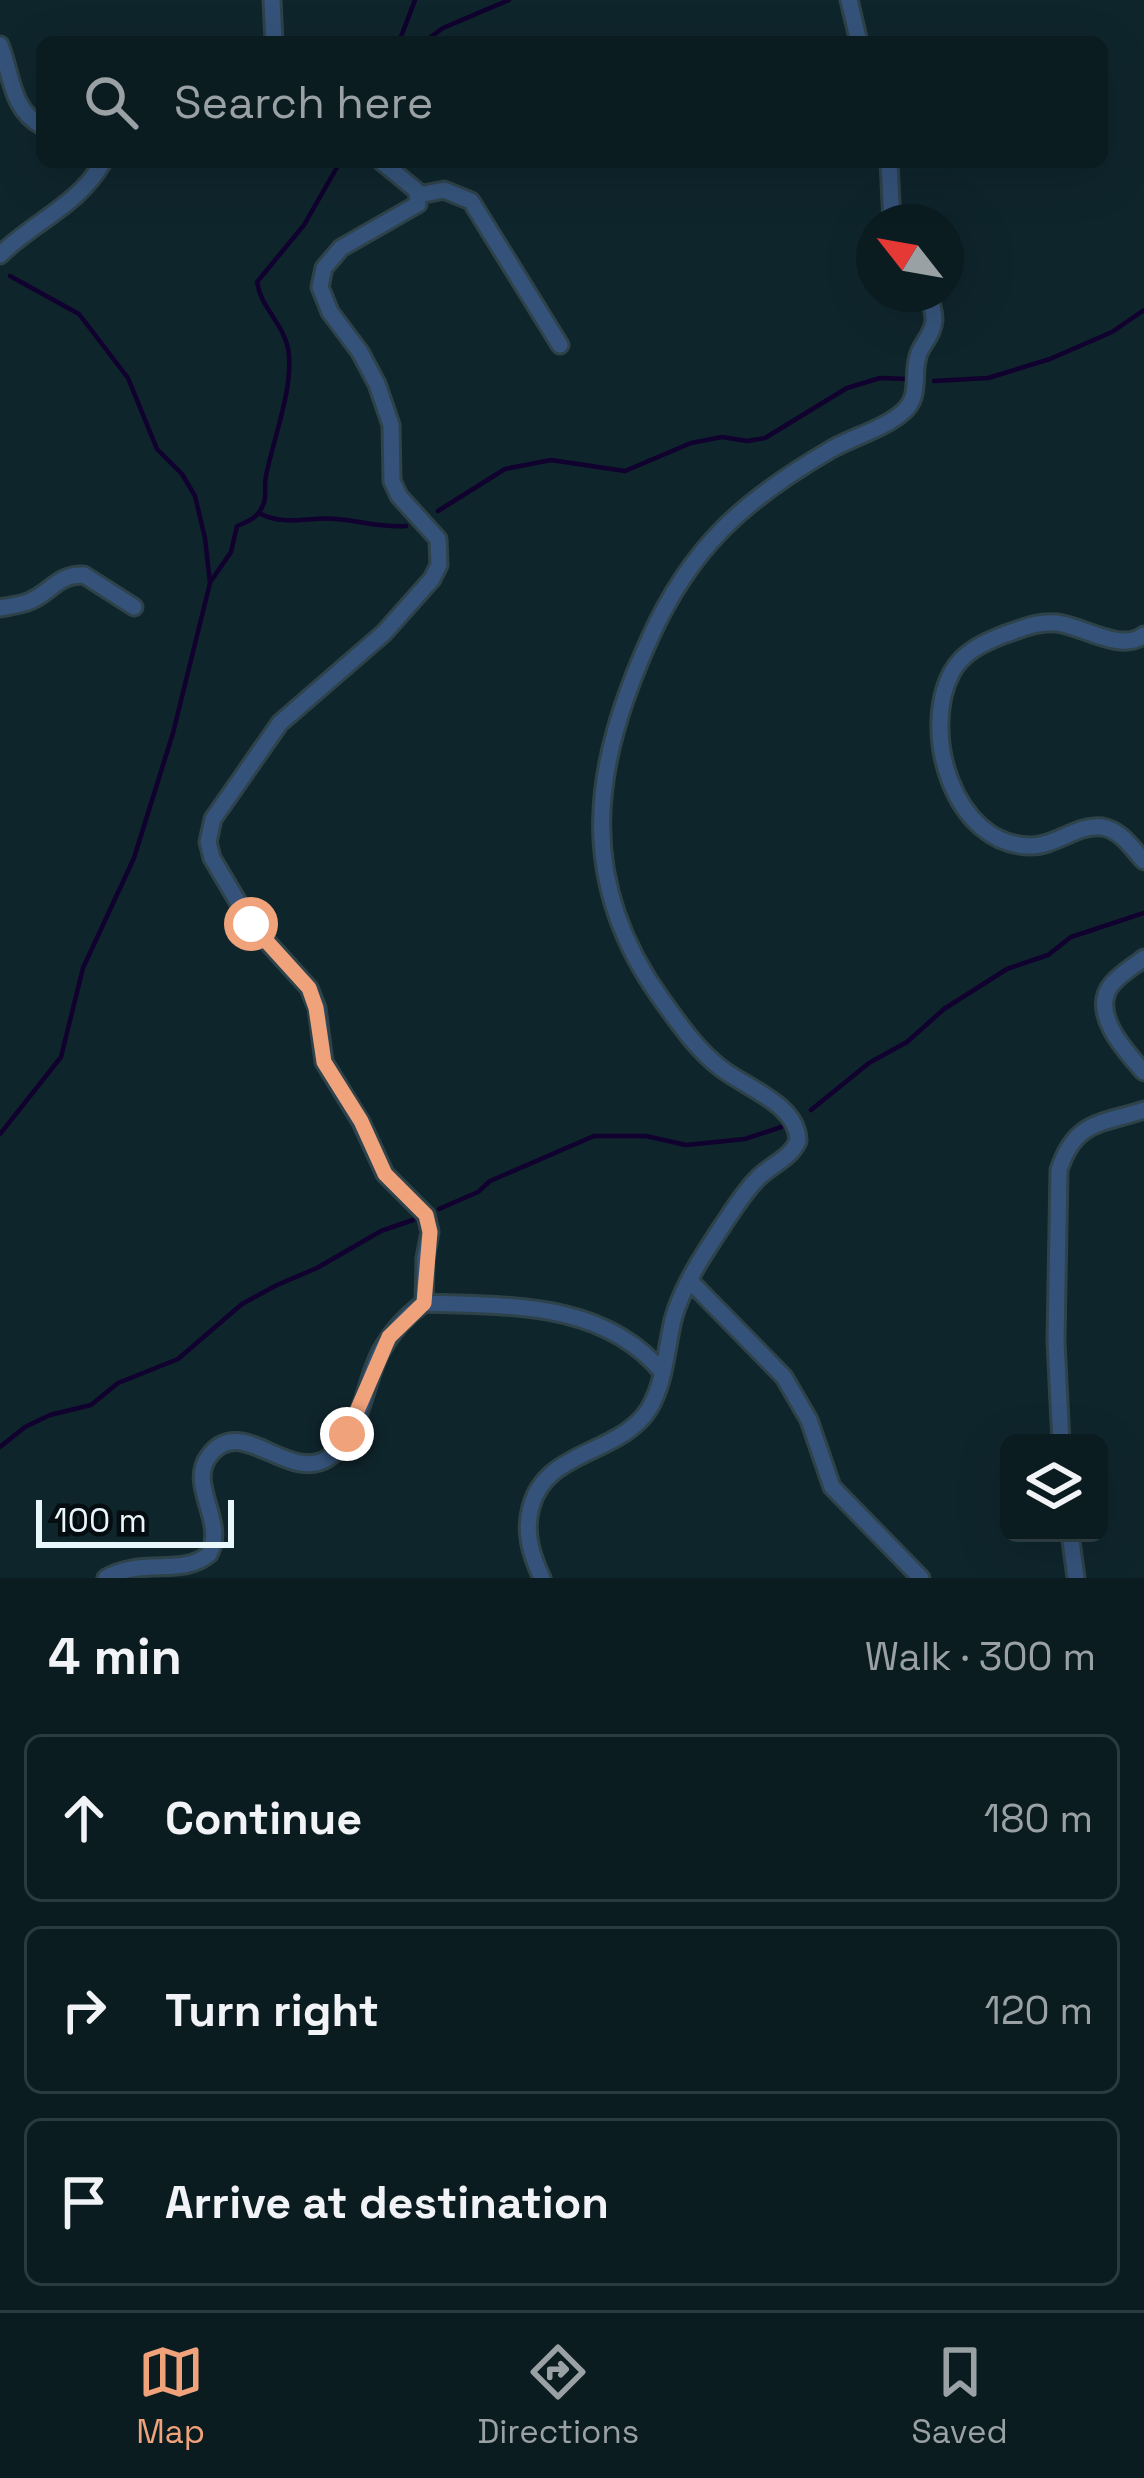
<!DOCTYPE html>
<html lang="en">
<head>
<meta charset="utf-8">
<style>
  :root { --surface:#0b1c21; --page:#14252a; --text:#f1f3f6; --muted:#9aa1a5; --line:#2b3a3f; --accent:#f0a27a }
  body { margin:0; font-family:"Space Grotesk",sans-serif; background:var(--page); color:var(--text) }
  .controls { position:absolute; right:36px; bottom:36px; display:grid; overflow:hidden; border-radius:18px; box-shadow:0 12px 48px #0002 }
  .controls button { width:108px; height:108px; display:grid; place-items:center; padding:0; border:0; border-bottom:3px solid var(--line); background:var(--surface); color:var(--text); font:60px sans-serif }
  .compass { position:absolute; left:856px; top:204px; width:108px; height:108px; border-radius:50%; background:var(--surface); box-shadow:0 12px 48px #0002; rotate:301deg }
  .scale { position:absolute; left:36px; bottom:30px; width:198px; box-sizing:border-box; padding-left:12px; border:6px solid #e9f6fb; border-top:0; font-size:33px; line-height:42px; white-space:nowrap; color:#e9f6fb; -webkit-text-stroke:9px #050d10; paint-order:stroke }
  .stop { position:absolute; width:36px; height:36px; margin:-27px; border:9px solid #f0a27a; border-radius:50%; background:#fff }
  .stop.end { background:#f0a27a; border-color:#fff; box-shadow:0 3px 12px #0008 }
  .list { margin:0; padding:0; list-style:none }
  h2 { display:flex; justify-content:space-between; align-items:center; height:156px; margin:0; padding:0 48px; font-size:51px }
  h2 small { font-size:39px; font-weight:400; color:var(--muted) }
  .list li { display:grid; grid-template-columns:78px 1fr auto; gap:36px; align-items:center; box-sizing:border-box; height:168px; margin:0 24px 24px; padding:0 24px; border:3px solid var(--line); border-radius:18px }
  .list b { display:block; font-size:45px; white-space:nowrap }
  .list em { font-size:39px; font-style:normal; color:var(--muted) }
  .icon { flex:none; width:66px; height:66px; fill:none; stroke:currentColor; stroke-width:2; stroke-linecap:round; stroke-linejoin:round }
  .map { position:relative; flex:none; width:1144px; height:1578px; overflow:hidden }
  .search { position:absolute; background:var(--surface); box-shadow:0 12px 48px #0002; left:36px; right:36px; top:36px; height:132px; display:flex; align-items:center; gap:30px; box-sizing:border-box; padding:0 42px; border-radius:18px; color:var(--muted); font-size:45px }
  .sheet { height:732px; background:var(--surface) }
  nav { display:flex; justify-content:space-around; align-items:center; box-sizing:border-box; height:168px; border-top:3px solid var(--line); background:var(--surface); font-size:33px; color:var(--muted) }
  nav a { display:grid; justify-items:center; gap:6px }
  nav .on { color:var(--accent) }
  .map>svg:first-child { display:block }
</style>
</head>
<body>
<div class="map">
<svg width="1144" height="1578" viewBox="0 0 1144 1578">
  <rect width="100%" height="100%" fill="#0f252c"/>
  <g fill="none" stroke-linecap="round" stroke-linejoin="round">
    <!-- stream -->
    <path stroke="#10012e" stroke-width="4.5" d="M 399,42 L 415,0
      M 424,42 L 443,28 L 509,0
      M 934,381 L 988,378 L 1050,359 L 1112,332 L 1144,310
      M 438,511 L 505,469 L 551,460 L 625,471 L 691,443 L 722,437 L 747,441 L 765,438 L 847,388 L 880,378 L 906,379
      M 259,513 C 285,527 309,516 337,519 C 361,521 381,528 406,526
      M 211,581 L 231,552 L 237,526 C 246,522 255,519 260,511 C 269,497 263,489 266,476 C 273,439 295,385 288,348 C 282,322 261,308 257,282 L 304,225 L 340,162
      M 811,1110 L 869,1063 L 907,1042 L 944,1009 L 1007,969 L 1048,955 L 1071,937 L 1144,913
      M 0,1134 L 61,1057 L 83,968 L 134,858 L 173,733 L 210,583 L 205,538 L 195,496 L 182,474 L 157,449 L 128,378 L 79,314 L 10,276
      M 439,1209 L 478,1192 L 490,1181 L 594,1136 L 646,1136 L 686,1145 L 745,1139 L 781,1127
      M 0,1447 L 25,1427 L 50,1415 L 91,1405 L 118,1383 L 178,1359 L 242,1304 L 277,1285 L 317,1268 L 381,1231 L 413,1220"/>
    <!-- minor casing -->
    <g stroke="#2e4249" stroke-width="21">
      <path id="minor" d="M 272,0 L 274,42
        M 849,0 L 859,42
        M 0,45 C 12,75 11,110 42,126
        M 382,162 L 417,191 L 418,204 L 341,248 L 324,268 L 320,287 L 330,312 L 360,352 L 377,384 L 391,425 L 392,481 L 399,496 L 438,539 L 439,565 L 432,579 L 384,633 L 280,723 L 213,819 L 208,842 L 212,858 L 251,924 L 309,988 L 317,1008 L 324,1062 L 361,1122 L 385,1174 L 426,1215 L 430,1232 L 425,1258 L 424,1303
        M 889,162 L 892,222
        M 419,195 L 444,190 L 471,201 L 560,345
        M 0,255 C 33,222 79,205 103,162
        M 0,608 C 10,606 21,605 30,601 C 52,592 57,574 84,575 L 134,607
        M 1144,635 C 1121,653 1083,626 1057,623 C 1037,621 1021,629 1003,635 C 983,643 963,652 952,672 C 920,731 953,846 1031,846 C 1056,846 1077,824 1102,827 C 1121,830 1132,848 1144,861
        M 1144,958 C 1134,966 1120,974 1112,984 C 1089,1012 1125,1051 1144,1072
        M 690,1281 L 784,1377 L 809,1420 L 832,1487 L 921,1578
        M 1061,1443 L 1056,1341 L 1059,1170 C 1075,1120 1102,1124 1144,1110
        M 1070,1533 L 1076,1578
        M 106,1578 C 142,1557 183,1577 209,1554 C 227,1522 187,1485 209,1456 C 241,1412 288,1484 328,1458 C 361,1437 364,1383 381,1351 C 392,1331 406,1316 424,1303 C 509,1306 604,1301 663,1373
        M 542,1578 C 531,1555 524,1532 531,1507 C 546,1449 620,1455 649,1409 C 665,1382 666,1350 673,1320 C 682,1286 705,1252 725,1222 C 735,1207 745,1191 758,1178 C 772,1164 790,1159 798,1141 C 798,1105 747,1088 722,1069 C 697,1050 680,1025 662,1000 C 575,879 592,767 650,638 C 691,547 744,500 830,450 C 852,437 884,429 903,412 C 922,396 911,374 919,353 C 924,341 933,334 934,320 C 934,310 931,303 927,294"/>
    </g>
    <!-- minor -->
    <use href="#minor" stroke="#35537a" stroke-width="15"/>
  </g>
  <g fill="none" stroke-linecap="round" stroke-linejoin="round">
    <!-- route -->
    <path stroke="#f0a27a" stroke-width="15" d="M 251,924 L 309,988 L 316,1008 L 324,1062 L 361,1121 L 385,1174 L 426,1215 L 430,1232 L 424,1303 L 389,1337 L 347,1434"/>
  </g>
</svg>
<div class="controls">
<button><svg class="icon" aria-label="layers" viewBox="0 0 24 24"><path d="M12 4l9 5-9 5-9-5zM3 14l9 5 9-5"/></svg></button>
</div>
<svg class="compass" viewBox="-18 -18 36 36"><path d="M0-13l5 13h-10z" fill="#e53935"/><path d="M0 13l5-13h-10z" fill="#9aa1a5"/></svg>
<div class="scale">100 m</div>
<div class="stop" style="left:251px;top:924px"></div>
<div class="stop end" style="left:347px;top:1434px"></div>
<div class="search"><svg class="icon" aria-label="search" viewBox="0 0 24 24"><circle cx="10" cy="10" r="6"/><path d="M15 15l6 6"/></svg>Search here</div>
</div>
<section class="sheet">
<h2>4 min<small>Walk · 300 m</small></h2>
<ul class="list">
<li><svg class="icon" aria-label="ahead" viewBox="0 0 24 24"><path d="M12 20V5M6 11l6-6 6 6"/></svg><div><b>Continue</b></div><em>180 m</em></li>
<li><svg class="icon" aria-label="right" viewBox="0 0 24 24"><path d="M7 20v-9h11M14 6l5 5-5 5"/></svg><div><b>Turn right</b></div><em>120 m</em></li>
<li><svg class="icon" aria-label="arrive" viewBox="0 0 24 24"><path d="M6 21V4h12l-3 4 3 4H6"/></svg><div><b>Arrive at destination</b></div></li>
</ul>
</section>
<nav>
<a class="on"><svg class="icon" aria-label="map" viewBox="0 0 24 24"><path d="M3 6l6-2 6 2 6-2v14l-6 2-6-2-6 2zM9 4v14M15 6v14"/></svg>Map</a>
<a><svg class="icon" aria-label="directions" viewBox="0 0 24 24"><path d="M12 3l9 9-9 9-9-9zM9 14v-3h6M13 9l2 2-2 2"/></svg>Directions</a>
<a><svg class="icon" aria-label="saved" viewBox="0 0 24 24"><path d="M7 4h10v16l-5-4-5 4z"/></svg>Saved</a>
</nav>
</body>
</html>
